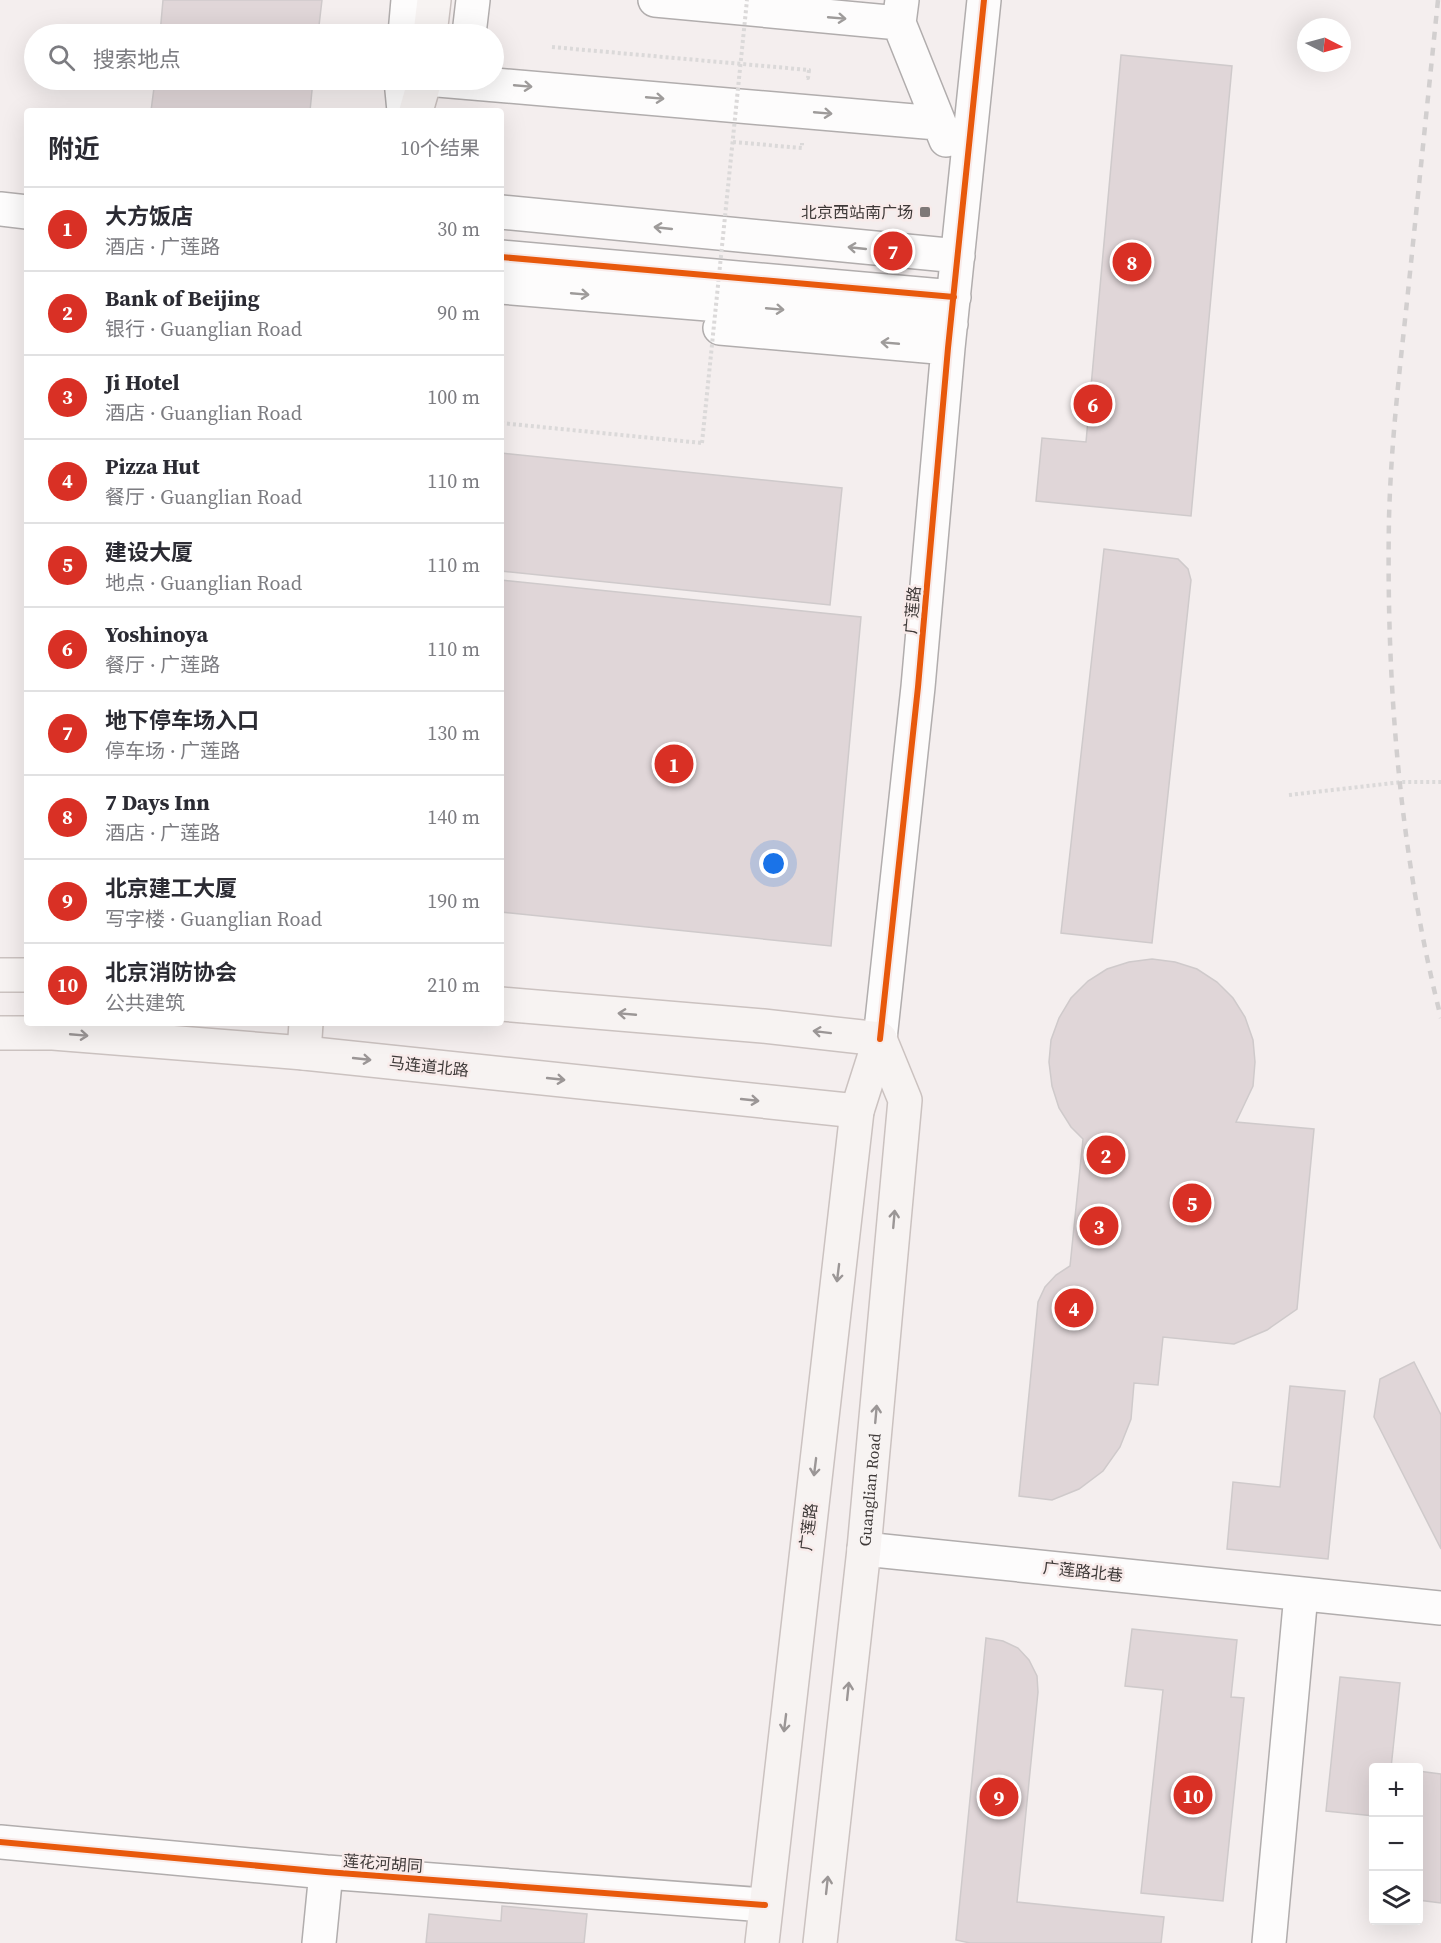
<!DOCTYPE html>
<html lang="zh">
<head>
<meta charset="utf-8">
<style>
  :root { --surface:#fff; --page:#f7f7f7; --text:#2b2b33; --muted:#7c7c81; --line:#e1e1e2; --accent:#d93025 }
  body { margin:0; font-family:"Source Serif 4","Noto Sans SC",serif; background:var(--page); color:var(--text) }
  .controls { position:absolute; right:18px; bottom:18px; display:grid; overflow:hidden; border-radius:6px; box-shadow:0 6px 24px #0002 }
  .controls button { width:54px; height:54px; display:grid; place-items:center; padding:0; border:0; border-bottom:2px solid var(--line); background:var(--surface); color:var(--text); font:30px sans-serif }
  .compass { position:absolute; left:1297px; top:18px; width:54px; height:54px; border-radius:50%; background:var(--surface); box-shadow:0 6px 24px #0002; rotate:96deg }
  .you { position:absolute; left:774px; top:864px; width:21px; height:21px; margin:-15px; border:4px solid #fff; border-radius:50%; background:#1a73e8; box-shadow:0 0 0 9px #1a73e833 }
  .badge { display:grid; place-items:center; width:39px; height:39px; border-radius:50%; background:var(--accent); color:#fff; font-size:20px; font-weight:700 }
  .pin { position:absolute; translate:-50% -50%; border:3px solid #fff; box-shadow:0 2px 6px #0006 }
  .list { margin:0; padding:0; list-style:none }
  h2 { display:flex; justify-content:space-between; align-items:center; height:78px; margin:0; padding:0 24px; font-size:26px }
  h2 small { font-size:20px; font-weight:400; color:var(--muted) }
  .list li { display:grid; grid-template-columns:39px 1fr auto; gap:18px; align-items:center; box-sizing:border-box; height:84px; padding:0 24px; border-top:2px solid var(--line) }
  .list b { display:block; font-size:22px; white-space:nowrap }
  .list p { margin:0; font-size:20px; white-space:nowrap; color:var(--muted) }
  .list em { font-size:20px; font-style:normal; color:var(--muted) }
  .icon { flex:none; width:33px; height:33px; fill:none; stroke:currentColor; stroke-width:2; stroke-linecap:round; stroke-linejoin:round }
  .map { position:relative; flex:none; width:1441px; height:1943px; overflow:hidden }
  .search { position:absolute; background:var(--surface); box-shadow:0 6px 24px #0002; left:24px; top:24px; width:480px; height:66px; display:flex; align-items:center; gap:15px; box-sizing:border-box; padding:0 21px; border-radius:33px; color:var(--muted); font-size:22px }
  .panel { position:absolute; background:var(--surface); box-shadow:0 6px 24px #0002; left:24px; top:108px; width:480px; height:918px; border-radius:6px }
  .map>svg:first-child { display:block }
</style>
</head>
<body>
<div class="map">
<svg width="1441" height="1943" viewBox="0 0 1441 1943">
  <rect width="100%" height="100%" fill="#f4eeee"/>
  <!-- building -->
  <path fill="#e0d6d8" stroke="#cfcacb" stroke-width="1.5" d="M 163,0 L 322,0 L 318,34 L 160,34 Z
    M 1121,55 L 1232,66 L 1191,516 L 1036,501 L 1042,438 L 1086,442 Z
    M 155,80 L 313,80 L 310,111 L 151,111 Z
    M 501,453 L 842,488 L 830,605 L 501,571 Z
    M 1104,549 L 1178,559 L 1188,569 L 1191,580 L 1152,943 L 1061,933 Z
    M 501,580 L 861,617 L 831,946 L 501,912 Z
    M 1152,959 L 1175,962 L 1197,969 L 1217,982 L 1233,998 L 1245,1017 L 1253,1040 L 1255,1062 L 1253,1086 L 1236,1122 L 1314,1129 L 1297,1309 L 1267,1330 L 1234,1344 L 1163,1337 L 1158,1385 L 1134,1383 L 1131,1419 L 1120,1447 L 1103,1471 L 1079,1489 L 1052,1500 L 1019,1496 L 1038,1302 L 1045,1287 L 1056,1275 L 1070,1266 L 1083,1139 L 1071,1127 L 1059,1108 L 1052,1086 L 1049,1062 L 1051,1040 L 1059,1018 L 1071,998 L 1088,981 L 1107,969 L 1129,962 Z
    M 1414,1362 L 1441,1415 L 1441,1549 L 1374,1417 L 1380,1379 Z
    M 1290,1386 L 1345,1391 L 1328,1559 L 1227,1549 L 1233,1482 L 1280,1487 Z
    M 1132,1629 L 1237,1640 L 1231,1697 L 1244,1698 L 1223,1901 L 1141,1893 L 1163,1690 L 1125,1686 Z
    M 986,1638 L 1003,1641 L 1018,1648 L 1029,1660 L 1037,1676 L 1038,1692 L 1017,1902 L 1164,1917 L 1161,1943 L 970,1943 L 956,1940 Z
    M 1340,1677 L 1400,1683 L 1391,1768 L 1374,1768 L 1374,1816 L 1326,1811 Z
    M 1418,1771 L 1441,1774 L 1441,1903 L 1418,1900 Z
    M 502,1906 L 587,1914 L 584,1943 L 426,1943 L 429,1914 L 501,1921 Z"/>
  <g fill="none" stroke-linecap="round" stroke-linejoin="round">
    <!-- minor casing -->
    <g stroke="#b1adad" stroke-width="36">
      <path id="minor" d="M 655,0 L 899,23
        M 902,0 L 899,23 L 946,140
        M 405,34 L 408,0
        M 469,34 L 473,0
        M 401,80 L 404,111
        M 438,80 L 937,123
        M 0,209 L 27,212
        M 501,212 L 958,256
        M 501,257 L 954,297
        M 501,287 L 951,324
        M 720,328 L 948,348
        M 880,1039 L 918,687 L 948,348 L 984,0
        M 864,1549 L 1441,1608
        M 0,1842 L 326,1872 L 765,1905
        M 319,1943 L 326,1872
        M 1269,1943 L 1301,1594"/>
    </g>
    <!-- major casing -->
    <g stroke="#cbc2c0" stroke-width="36">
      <g id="major">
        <path d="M 430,34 L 434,0"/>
        <path d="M 416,111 L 425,80"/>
        <path d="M 0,975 L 27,975"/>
        <path d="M 501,1004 L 763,1026 L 880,1039"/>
        <path d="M 0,1033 L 53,1033 L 304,1053 L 857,1111"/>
        <path d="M 304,1053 L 306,1023"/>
        <path d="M 762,1943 L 857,1111 L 880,1039"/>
        <path id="s1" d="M 820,1943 L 864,1549 L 905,1100 L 880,1039"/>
      </g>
    </g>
    <!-- path -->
    <path stroke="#dbd9d9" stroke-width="4" stroke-dasharray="3 3" stroke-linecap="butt" d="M 552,47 L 809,70 L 808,78 L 806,77
      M 733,142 L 802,148 L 802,143
      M 501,423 L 702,443
      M 1289,795 L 1402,782 L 1441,782"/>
    <!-- minor -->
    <use href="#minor" stroke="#fdfcfc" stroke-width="33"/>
    <!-- major -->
    <use href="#major" stroke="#f7f3f2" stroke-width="33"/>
    <!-- rail -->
    <path stroke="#d2cfcf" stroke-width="4.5" stroke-dasharray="8 8" stroke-linecap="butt" d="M 1438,0 C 1428,97 1418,195 1408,292 C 1400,367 1391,442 1389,518 C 1386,685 1400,856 1441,1018"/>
    <!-- path-bridge -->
    <path stroke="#dbd9d9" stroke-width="4" stroke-dasharray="3 3" stroke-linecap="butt" d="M 702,443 L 747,0"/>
    <!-- cycleway casing -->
    <g stroke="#f8ebea" stroke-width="10">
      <path id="cycleway" d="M 501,257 L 954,297
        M 880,1039 L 918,687 L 948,348 L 984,0
        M 0,1842 L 326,1872 L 765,1905"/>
    </g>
    <!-- cycleway -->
    <use href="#cycleway" stroke="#e8590c" stroke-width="6"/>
  </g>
  <!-- one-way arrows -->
  <defs><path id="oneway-shaft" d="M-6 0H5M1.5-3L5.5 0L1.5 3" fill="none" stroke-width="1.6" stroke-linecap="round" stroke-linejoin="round" transform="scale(1.5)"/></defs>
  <g stroke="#9e9b9a">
    <use href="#oneway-shaft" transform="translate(837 18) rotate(5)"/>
    <use href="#oneway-shaft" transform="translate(523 86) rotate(5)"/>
    <use href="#oneway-shaft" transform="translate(655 98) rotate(5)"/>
    <use href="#oneway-shaft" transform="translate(823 113) rotate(5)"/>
    <use href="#oneway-shaft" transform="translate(663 228) rotate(-174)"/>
    <use href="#oneway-shaft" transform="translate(857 248) rotate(-174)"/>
    <use href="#oneway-shaft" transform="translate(580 294) rotate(5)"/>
    <use href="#oneway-shaft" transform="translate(775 309) rotate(5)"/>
    <use href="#oneway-shaft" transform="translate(890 343) rotate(-175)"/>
  </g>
  <g stroke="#9b9696">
    <use href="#oneway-shaft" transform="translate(627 1014) rotate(-175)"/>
    <use href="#oneway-shaft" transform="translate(822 1032) rotate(-173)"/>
    <use href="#oneway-shaft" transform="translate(79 1035) rotate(5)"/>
    <use href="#oneway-shaft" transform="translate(362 1059) rotate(6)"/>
    <use href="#oneway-shaft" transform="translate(556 1079) rotate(6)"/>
    <use href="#oneway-shaft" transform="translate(750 1100) rotate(6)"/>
    <use href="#oneway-shaft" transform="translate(894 1219) rotate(-85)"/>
    <use href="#oneway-shaft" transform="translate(838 1273) rotate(97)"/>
    <use href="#oneway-shaft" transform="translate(876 1414) rotate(-85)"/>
    <use href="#oneway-shaft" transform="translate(815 1467) rotate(97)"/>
    <use href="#oneway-shaft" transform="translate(848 1691) rotate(-84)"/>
    <use href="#oneway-shaft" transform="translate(785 1723) rotate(97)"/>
    <use href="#oneway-shaft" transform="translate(827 1885) rotate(-84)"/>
  </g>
  <!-- markers -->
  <rect fill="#7e7978" stroke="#f8ebea" stroke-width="2" x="919" y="206" width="12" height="12" rx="3"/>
  <g text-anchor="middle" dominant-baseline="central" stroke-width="5" stroke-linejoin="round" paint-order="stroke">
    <!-- poi labels -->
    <g font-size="16" fill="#3f3a39" stroke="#f8ebea" text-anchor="end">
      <text x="913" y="212">北京西站南广场</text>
    </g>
    <!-- street labels -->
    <g font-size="16" fill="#3f3a39" stroke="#f8ebea">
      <text transform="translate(912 610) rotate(-85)">广莲路</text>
      <text transform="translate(429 1066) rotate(6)">马连道北路</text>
      <text stroke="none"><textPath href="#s1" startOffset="456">Guanglian Road</textPath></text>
      <text transform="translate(808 1527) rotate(-83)">广莲路</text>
      <text transform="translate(1083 1571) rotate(6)">广莲路北巷</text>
      <text transform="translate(383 1863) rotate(4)">莲花河胡同</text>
    </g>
  </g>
</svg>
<div class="controls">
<button>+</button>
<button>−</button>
<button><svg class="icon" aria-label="layers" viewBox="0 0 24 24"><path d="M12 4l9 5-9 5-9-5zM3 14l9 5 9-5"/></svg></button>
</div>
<svg class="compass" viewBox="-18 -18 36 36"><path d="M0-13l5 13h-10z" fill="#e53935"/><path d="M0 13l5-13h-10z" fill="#7c7c81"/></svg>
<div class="you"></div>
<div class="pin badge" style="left:674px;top:764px">1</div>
<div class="pin badge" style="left:1106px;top:1155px">2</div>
<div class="pin badge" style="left:1099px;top:1226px">3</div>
<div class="pin badge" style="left:1074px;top:1308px">4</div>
<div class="pin badge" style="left:1192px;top:1203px">5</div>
<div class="pin badge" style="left:1093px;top:404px">6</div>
<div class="pin badge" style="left:893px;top:251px">7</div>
<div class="pin badge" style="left:1132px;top:262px">8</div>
<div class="pin badge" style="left:999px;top:1797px">9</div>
<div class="pin badge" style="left:1193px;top:1795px">10</div>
<div class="search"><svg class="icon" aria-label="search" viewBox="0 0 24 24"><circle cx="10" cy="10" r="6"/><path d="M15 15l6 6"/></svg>搜索地点</div>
<section class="panel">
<h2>附近<small>10个结果</small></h2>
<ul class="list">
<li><span class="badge">1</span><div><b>大方饭店</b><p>酒店 · 广莲路</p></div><em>30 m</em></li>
<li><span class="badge">2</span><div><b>Bank of Beijing</b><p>银行 · Guanglian Road</p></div><em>90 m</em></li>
<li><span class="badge">3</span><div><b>Ji Hotel</b><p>酒店 · Guanglian Road</p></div><em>100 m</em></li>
<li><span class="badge">4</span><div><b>Pizza Hut</b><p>餐厅 · Guanglian Road</p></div><em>110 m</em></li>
<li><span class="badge">5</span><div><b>建设大厦</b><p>地点 · Guanglian Road</p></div><em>110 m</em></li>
<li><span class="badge">6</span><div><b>Yoshinoya</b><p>餐厅 · 广莲路</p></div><em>110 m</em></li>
<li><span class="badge">7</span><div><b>地下停车场入口</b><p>停车场 · 广莲路</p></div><em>130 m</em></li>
<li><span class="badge">8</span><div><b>7 Days Inn</b><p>酒店 · 广莲路</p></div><em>140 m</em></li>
<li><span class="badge">9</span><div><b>北京建工大厦</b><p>写字楼 · Guanglian Road</p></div><em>190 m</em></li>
<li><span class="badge">10</span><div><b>北京消防协会</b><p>公共建筑</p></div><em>210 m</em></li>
</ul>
</section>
</div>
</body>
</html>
